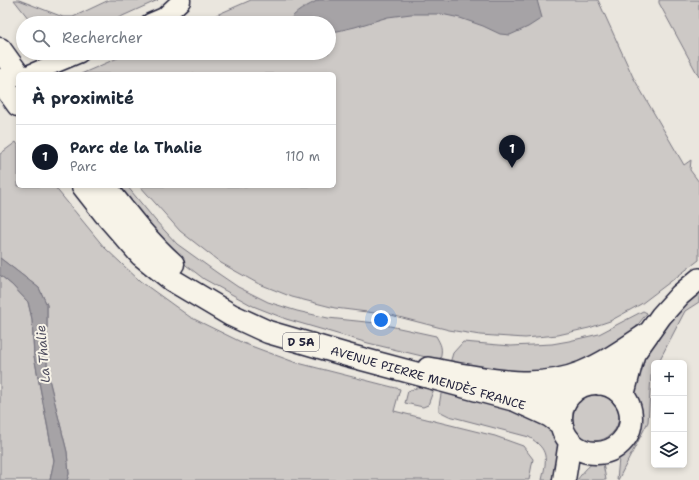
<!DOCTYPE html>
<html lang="fr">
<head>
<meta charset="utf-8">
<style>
  :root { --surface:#fff; --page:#f6f6f7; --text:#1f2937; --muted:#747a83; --line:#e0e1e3; --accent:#111827 }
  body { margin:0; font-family:"Shantell Sans",sans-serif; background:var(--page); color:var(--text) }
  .controls { position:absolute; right:12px; bottom:12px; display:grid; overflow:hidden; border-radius:6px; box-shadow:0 2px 6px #0003 }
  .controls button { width:36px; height:36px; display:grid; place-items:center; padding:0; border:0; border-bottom:1px solid var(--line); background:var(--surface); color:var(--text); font:20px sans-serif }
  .you { position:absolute; left:381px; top:320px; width:14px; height:14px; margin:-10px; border:3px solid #fff; border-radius:50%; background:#1a73e8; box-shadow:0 0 0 6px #1a73e833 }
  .badge { display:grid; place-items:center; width:26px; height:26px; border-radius:50%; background:var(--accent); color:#fff; font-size:13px; font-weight:700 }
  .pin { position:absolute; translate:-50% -33px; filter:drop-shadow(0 1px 2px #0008) }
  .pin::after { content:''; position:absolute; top:21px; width:14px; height:12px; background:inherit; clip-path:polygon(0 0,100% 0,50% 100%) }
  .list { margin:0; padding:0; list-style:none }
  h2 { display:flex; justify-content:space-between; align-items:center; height:52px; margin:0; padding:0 16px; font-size:17px }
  h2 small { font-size:13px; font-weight:400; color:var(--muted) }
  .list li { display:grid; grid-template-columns:26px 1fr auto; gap:12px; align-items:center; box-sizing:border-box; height:64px; padding:0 16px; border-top:1px solid var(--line) }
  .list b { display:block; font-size:15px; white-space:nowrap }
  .list p { margin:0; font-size:13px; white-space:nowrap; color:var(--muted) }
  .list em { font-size:13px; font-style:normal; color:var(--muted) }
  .icon { flex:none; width:22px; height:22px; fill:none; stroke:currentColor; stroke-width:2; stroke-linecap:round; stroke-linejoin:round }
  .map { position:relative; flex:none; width:699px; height:480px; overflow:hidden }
  .search { position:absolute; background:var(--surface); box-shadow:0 2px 6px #0003; left:16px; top:16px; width:320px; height:44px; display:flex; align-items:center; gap:10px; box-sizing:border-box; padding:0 14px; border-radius:22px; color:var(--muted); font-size:15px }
  .panel { position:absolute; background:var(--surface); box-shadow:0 2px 6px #0003; left:16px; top:72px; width:320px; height:116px; border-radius:6px }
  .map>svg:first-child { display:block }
</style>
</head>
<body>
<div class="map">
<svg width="699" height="480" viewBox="0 0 699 480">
  <rect width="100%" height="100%" fill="#eae6de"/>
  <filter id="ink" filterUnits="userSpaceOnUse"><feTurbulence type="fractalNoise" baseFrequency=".025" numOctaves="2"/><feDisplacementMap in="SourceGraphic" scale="8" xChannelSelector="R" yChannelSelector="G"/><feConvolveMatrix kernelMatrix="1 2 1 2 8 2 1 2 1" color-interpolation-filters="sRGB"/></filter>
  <g filter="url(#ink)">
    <!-- green -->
    <path fill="#cdc9c6" stroke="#787680" d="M 14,0 L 19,0 L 63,17 L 73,17 L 109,0 L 158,0 L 107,23 L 32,23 Z
      M 251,0 L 598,0 L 633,77 L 684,165 L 691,160 L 690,170 L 699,182 L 699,260 L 641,304 L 610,321 L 589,328 L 558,335 L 525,338 L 480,335 L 449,330 L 391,315 L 335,308 L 292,297 L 257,283 L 221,263 L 180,231 L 140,186 L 334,186 L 334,74 L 81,74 L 129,53 L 329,53 L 329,23 L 198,23 Z
      M 659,0 L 699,0 L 699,77 L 659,3 Z
      M 16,142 L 18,145 L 18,186 L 54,186 L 104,247 L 140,281 L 190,317 L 243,343 L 294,362 L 400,389 L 394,411 L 495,436 L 523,446 L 533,459 L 529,480 L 67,480 L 69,474 L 67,452 L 47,371 L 47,305 L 39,288 L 0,258 L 0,154 Z
      M 111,186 L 127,186 L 155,220 L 177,244 L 216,272 L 238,287 L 268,302 L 297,311 L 328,318 L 376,323 L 436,336 C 441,345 443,348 440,359 L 430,358 L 368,343 L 286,319 L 253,306 L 204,279 L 178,259 Z
      M 0,275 L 12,285 L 28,302 L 32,319 L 34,356 L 54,461 L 50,480 L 0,480 Z
      M 699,289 L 699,302 L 685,311 L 658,363 L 654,363 L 654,370 L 651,376 L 648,422 L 618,480 L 617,480 L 619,458 L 621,448 L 629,440 L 637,424 L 637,414 L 632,389 L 643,357 L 667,320 Z
      M 643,311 L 647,313 L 636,327 L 607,354 L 534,376 L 450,363 L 453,353 L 463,342 L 511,346 L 552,344 L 569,341 L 599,334 Z
      M 422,386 L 435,386 L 428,405 L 423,407 L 405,403 L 408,391 Z
      M 442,388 L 506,401 L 552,426 L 561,452 L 555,480 L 542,480 C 547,458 549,450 529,437 L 449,416 L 439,411 L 439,406 Z
      M569 416a25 25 0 1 1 50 0a25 25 0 1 1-50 0Z
      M 602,458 L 606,480 L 577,480 C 584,471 591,462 602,458 Z"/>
    <!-- water -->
    <path fill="#a6a3a6" stroke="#716f7b" d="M 319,0 L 537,0 L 542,18 L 528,27 L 510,35 L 500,34 L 483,26 L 460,18 L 441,14 L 411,14 L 388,17 L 355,27 L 329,33 L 329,23 L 288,23 C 293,12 309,5 319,0 Z
      M 0,258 L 39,288 L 47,305 L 47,371 L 67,452 L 69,474 L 67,480 L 50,480 L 54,460 L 34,356 L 32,319 L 28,302 L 12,285 L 0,275 Z"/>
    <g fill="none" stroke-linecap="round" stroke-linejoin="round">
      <!-- tertiary casing -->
      <g stroke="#22223b" stroke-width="21">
        <path id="tertiary" d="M 150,23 L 164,17 L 181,1 L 181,0
          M 30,74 L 80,53"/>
      </g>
      <!-- secondary casing -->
      <g stroke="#22223b" stroke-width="24">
        <path id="secondary" d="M 428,368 C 479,377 533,392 582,372 C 606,362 627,347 648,333
          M 599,384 L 634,354 L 661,316 L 680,295 L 699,279
          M 623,397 L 634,354"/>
      </g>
      <!-- primary casing -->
      <g stroke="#22223b" stroke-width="25">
        <path id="primary" d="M 0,49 L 18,74
          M 0,80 L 18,105
          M 83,186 L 105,214 L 141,255 L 172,280 L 231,315 L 268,332 L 347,355 L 515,400 L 550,416 L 561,424
          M 105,186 C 126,213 147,241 173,264
          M561 418a35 35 0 1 1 70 0a35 35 0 1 1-70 0Z
          M 509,390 C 530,393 550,395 572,393
          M 564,480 L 570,442"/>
      </g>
      <!-- tertiary -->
      <use href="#tertiary" stroke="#f7f3e8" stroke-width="18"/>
      <!-- secondary -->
      <use href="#secondary" stroke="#f7f3e8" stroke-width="21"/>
      <!-- primary -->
      <use href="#primary" stroke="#f7f3e8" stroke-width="22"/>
    </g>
  </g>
  <g text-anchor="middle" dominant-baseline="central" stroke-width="4" stroke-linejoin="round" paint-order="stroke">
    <!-- shield labels -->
    <rect fill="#f7f3e8" stroke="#62616f" stroke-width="1" x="283" y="333" width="36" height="18" rx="3"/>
    <g font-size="11" font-weight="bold" fill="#22223b">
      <text x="301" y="342">D 5A</text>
    </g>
    <!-- street labels -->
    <g font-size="12" fill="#22223b" stroke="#f7f3e8">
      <text transform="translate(428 378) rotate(16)">AVENUE PIERRE MENDÈS FRANCE</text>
    </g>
    <!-- water labels -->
    <g font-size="13" font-style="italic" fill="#504f60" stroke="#f7f3e8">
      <text transform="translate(43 354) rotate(-95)">La Thalie</text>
    </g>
  </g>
</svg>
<div class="controls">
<button>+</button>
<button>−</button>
<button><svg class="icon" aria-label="layers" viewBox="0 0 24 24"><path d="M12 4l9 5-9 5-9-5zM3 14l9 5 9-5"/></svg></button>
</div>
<div class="you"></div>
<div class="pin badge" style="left:512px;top:168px">1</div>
<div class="search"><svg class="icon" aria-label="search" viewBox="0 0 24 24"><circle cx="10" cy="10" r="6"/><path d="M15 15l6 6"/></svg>Rechercher</div>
<section class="panel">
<h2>À proximité<small></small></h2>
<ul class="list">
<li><span class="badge">1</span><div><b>Parc de la Thalie</b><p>Parc</p></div><em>110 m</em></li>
</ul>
</section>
</div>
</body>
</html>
